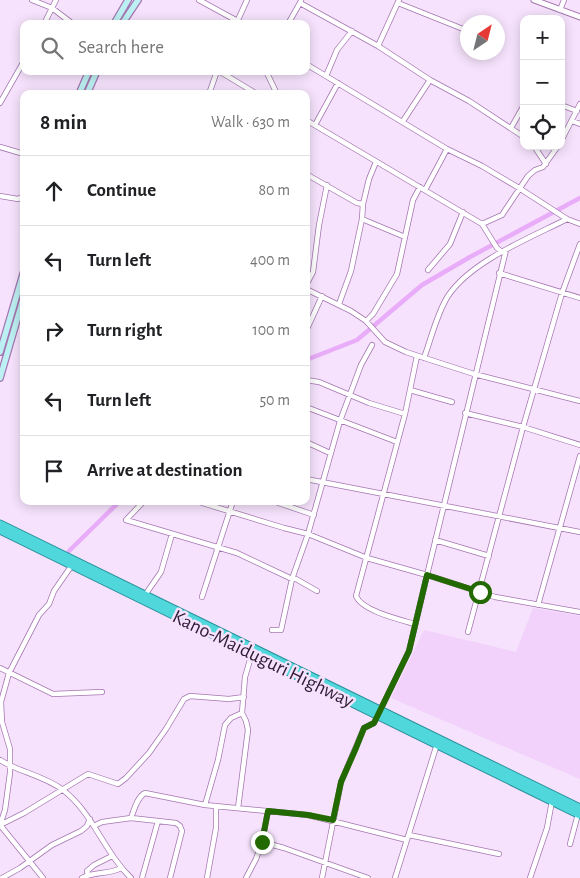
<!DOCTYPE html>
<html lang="en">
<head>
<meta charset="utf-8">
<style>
  :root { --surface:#fff; --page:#f6f6f6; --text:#202124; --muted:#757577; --line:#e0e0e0 }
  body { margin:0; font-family:"Alegreya Sans",sans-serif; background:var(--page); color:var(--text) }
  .controls { position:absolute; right:15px; top:15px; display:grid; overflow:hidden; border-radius:10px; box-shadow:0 2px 12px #0003 }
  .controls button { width:45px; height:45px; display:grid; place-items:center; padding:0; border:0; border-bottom:1px solid var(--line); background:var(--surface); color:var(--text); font:25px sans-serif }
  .compass { position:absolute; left:460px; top:15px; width:45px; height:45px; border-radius:50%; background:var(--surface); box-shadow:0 2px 12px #0003; rotate:35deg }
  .stop { position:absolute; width:15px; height:15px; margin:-11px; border:4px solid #236901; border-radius:50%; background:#fff }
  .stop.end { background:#236901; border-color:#fff; box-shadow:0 1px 5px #0008 }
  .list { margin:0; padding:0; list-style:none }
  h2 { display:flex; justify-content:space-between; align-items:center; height:65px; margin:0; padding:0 20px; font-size:21px }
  h2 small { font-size:16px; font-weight:400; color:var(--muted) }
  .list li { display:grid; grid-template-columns:32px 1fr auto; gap:15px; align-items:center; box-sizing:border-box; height:70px; padding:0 20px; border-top:1px solid var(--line) }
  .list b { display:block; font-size:19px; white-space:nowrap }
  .list em { font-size:16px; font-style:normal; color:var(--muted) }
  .icon { flex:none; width:28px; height:28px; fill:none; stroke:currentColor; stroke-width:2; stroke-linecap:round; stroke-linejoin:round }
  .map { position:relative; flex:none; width:580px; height:878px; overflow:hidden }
  .search { position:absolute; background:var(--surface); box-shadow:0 2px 12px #0003; left:20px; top:20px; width:290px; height:55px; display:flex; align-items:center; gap:12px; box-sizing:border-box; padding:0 18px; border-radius:10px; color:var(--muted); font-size:19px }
  .panel { position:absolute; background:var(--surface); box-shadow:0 2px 12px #0003; left:20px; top:90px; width:290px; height:415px; border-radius:10px }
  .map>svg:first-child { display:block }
</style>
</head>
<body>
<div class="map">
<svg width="580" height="878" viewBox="0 0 580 878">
  <rect width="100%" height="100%" fill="#f6e2fc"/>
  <!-- built -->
  <path fill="#f2d1fb" d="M 533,608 L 580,616 L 580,779 L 391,698 L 424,630 L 516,652 Z"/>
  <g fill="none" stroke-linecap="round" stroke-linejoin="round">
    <!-- canal -->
    <path stroke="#e9acf9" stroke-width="4.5" d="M 306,360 L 357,340 L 422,285 L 470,257 L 580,198
      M 69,551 L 120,501"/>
    <!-- minor casing -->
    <g stroke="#a476b1" stroke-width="6">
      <path id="minor" d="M 32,0 L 52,8 L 73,24
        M 199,0 L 243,24
        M 399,0 L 378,46 L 430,80 L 469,101 L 524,137
        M 300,3 L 378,46
        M 398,3 L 468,31
        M 560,10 L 564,0
        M 237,22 L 247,0
        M 44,24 L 56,0
        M 288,24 L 301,1
        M 498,43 L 500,44
        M 306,64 L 447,149 L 482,166 L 519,188 L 567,219 L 580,224
        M 219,71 L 257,94
        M 266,71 L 277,94
        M 326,76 L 337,50 L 352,31
        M 209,94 L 217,71
        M 0,103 L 24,61
        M 561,105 L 577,111
        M 306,120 L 482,224 L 497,248 L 502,252
        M 403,121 L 430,80
        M 572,121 L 580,124
        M 315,125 L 338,83
        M 511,128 L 524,105
        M 561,141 L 580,104
        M 534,146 L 546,164
        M 0,147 L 24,154
        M 306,174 L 357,203 L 363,204
        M 425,190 L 447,149
        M 0,196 L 18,199 L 24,196
        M 362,219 L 405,237
        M 482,224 L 502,215 L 528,176 L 535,170 L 543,167 L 558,146
        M 428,270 L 450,244 L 463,212
        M 499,273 L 580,298
        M 306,285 L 313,272 L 319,225 L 327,185
        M 306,289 L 351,311 L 366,321 L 385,342 L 406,352 L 474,374 L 580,401
        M 339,304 L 351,271 L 362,219 L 363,204 L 369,179 L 376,162
        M 366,321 L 373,314 L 397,274 L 413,200 L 420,187
        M 306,331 L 322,296
        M 424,358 C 431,339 437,313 448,296 C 471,261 530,238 567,219
        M 306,380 L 319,382 L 369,403 L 405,414
        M 410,390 L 452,402
        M 306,407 L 397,442
        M 465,413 L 523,427 L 580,445
        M 306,442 L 330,453
        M 306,479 L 580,532
        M 144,501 L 126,520 L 237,553 L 292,579 L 296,579 L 317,591
        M 196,501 L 284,528 L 308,534 L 367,558 L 427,575 L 506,250
        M 273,501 L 314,515
        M 435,540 L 489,556
        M 145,595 L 161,572 L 172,534
        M 202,597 L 233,501
        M 538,605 L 580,456
        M 415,624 C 401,620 362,611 356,596 L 405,414 L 417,356
        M 272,630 L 281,630 L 292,579 L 308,534 L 340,421 L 361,365 L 372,345
        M 468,632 L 523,427 L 562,293 L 580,244
        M 0,668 L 53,694 L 102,692
        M 0,760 C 19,772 45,776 63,790 C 93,813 104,852 131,878
        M 205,805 L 218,760 L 225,725 L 231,718 L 242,713 L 245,677 L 252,653
        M 238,808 L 248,730 L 246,721 L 242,713
        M 131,818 L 176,823 L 180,826 L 182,831 L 170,878
        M 0,825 L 5,810 L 10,773 L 10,749 L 2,722 L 1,702 L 9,673 L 39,615 L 49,604 L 54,591 L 72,565
        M 94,826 L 102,822 L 131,818 C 134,810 137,797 145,793 L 205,805 L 308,815 L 407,840
        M 409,835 L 499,854
        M 262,842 L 284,848 L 368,878
        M 570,844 L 578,814
        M 88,875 L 87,871 L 94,865 L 112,856
        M 2,878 L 20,868 L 52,845 L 81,831 L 87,826 L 90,819
        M 43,878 L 0,825 L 24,813 L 88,774 L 118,784 L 126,778 L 149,753 L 166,729 L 184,699 L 190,696 L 229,699 L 244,697
        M 82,878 C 94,871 109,875 121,868
        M 142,878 L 158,821
        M 207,878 L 216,828 L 216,806
        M 246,878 L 256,859 L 262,842 L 268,811
        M 322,878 L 341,782 L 364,728 L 374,723 L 409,651 L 427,575 L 495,597 L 580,612
        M 395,878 L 437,744
        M 530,878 L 547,828 L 552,801"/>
    </g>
    <!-- tertiary casing -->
    <g stroke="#a476b1" stroke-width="7">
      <path id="tertiary" d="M 534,0 L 580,17"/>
    </g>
    <!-- secondary casing -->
    <g stroke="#a476b1" stroke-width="8">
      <path id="secondary" d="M 114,24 L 128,0
        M 122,24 L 138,0
        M 79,94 L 89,71
        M 87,94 L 97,71
        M 0,352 L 24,271
        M 0,378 L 24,296"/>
    </g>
    <!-- trunk casing -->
    <g stroke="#288f9b" stroke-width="9">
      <path id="trunk" d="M 0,524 L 580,808
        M 0,530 L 580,815"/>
    </g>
    <!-- minor -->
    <use href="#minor" stroke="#fff" stroke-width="4.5"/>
    <!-- tertiary -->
    <use href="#tertiary" stroke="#fff" stroke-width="5"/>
    <!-- secondary -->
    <use href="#secondary" stroke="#bdf0f2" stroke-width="5.5"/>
    <!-- trunk -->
    <use href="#trunk" stroke="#50d7dc" stroke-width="7"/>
  </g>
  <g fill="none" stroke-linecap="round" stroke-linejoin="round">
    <!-- route -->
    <path stroke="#236901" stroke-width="6" d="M 262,842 L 268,811 L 308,815 L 333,820 L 341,782 L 356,748 L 364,728 L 374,723 L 409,651 L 427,575 L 480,592"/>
  </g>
  <g text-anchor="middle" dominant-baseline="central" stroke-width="5" stroke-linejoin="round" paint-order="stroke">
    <!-- street labels -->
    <g font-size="20" fill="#2f1c34" stroke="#f6e2fc">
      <text transform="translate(263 659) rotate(26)">Kano-Maiduguri Highway</text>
    </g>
  </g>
</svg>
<div class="controls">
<button>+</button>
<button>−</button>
<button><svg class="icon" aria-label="locate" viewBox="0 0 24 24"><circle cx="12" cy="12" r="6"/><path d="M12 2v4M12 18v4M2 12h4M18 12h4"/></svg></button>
</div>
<svg class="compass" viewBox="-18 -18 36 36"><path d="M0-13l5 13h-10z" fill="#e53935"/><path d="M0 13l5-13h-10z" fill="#757577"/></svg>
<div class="stop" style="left:480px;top:592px"></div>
<div class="stop end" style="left:262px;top:842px"></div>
<div class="search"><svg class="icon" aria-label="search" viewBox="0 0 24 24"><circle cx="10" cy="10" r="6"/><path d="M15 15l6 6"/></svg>Search here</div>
<section class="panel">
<h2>8 min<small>Walk · 630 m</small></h2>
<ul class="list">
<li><svg class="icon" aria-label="ahead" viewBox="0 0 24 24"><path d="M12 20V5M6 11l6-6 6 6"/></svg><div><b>Continue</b></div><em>80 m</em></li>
<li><svg class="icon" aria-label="left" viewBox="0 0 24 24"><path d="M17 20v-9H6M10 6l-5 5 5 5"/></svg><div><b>Turn left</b></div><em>400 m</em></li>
<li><svg class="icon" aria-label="right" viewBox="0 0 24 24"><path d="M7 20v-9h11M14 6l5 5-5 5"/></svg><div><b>Turn right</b></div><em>100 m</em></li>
<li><svg class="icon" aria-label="left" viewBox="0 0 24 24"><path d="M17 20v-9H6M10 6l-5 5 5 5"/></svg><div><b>Turn left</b></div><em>50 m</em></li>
<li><svg class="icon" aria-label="arrive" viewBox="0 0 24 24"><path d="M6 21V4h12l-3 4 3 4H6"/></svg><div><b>Arrive at destination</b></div></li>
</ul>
</section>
</div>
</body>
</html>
